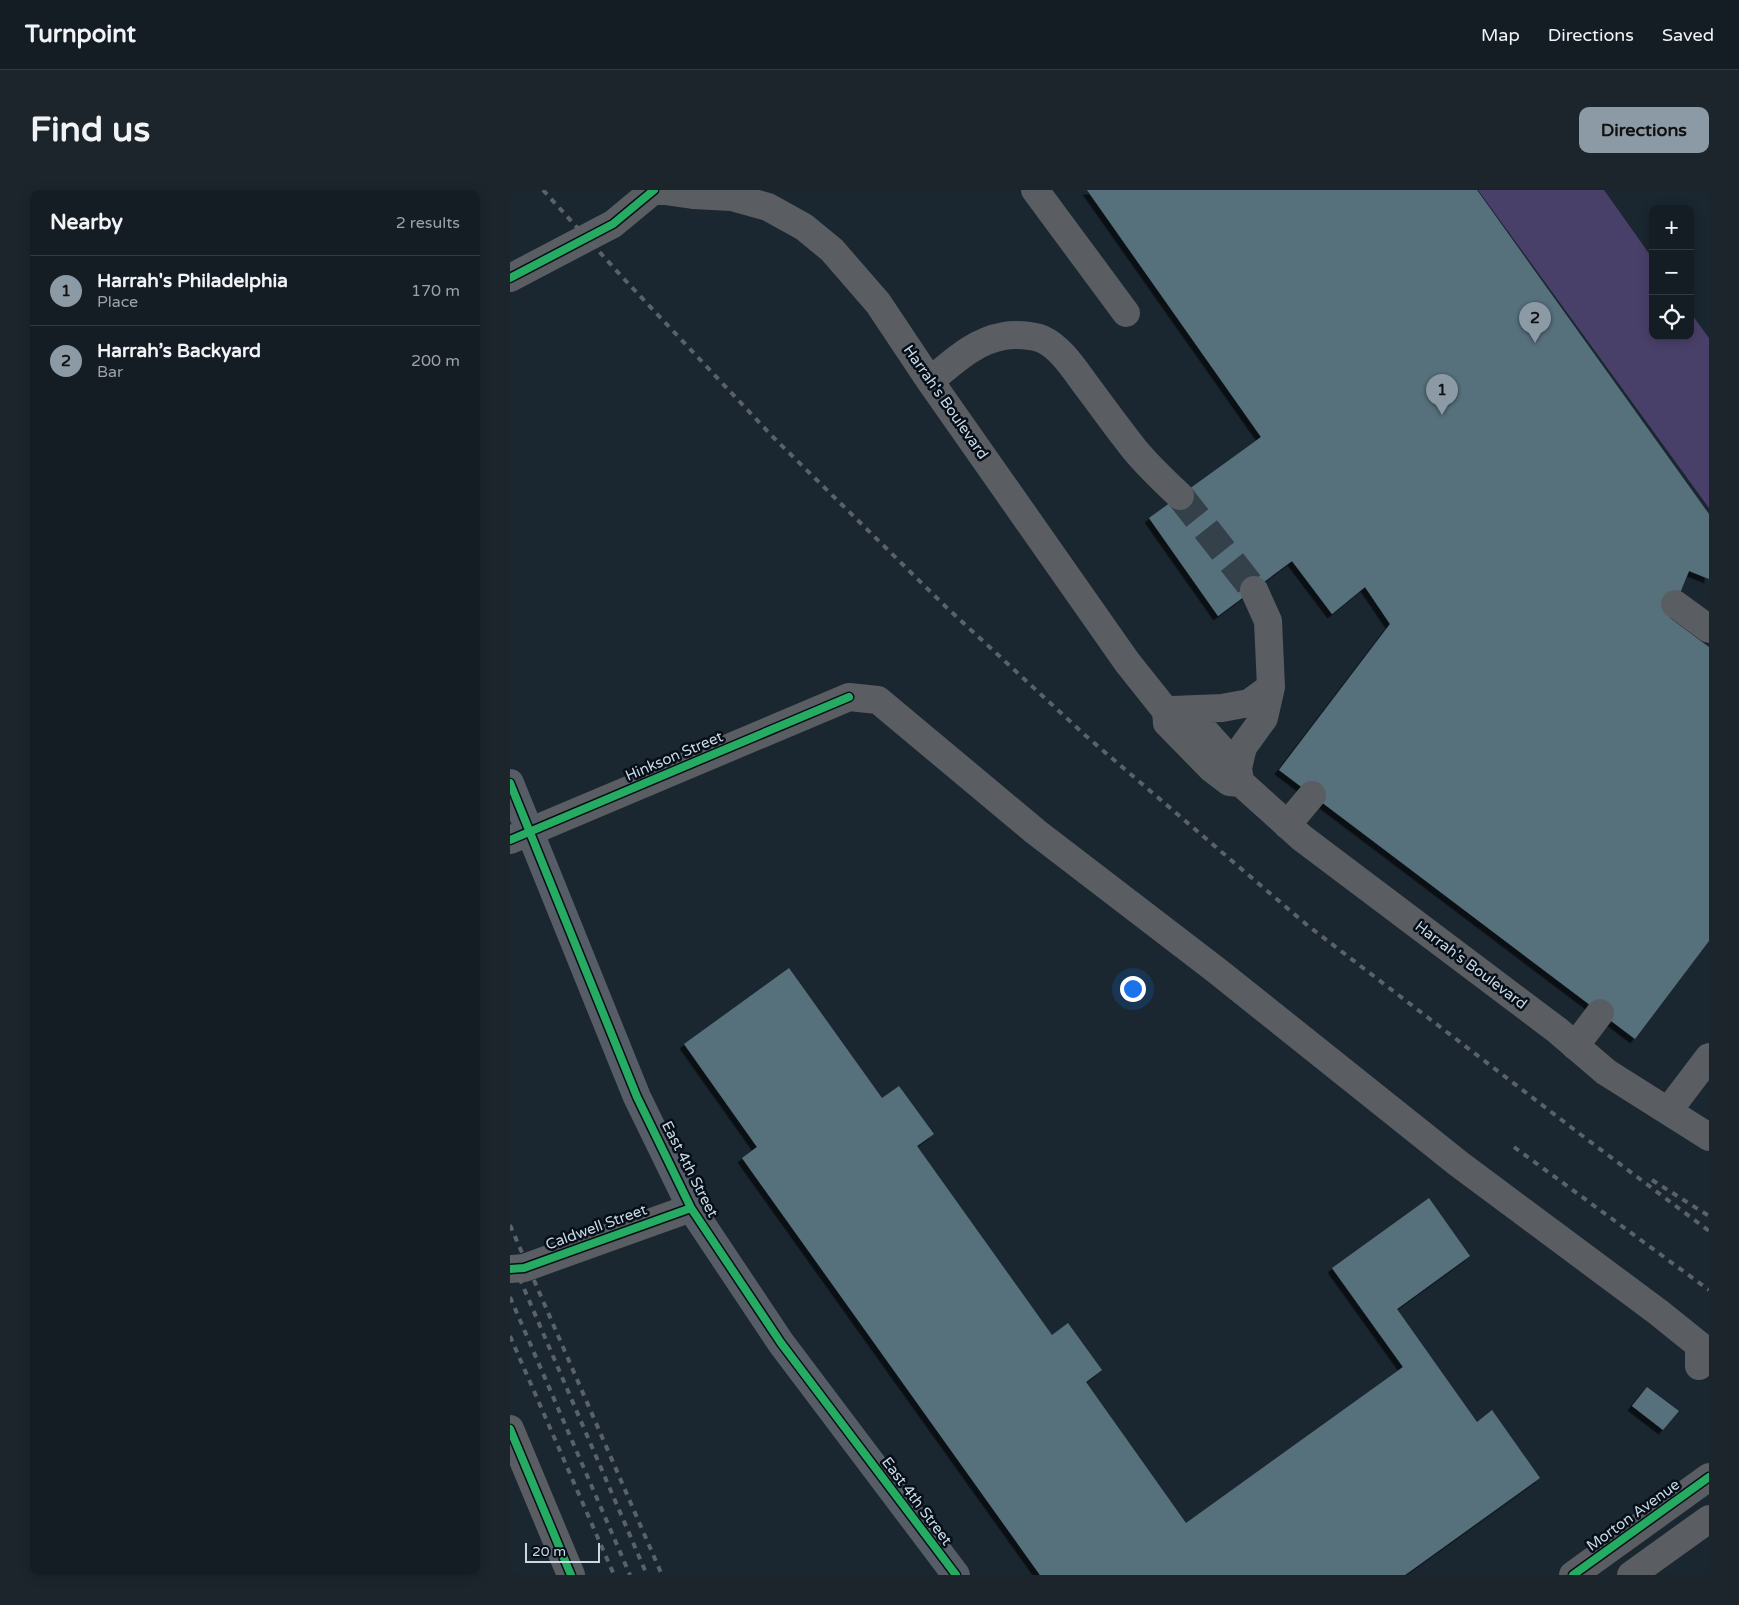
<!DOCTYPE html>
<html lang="en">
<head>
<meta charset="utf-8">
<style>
  :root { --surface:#141c24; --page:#1d252c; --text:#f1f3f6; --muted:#9da1a6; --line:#333a41; --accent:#8c9aa5 }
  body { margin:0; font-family:"Varela Round",sans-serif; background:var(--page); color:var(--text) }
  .controls { position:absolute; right:15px; top:15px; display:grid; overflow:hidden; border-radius:10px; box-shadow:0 2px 12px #0003 }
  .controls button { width:45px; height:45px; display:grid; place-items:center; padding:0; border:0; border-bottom:1px solid var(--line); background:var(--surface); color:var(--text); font:25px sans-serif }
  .scale { position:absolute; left:15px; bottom:12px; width:75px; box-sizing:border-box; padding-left:5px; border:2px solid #cad8e4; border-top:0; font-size:14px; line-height:18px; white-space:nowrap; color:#cad8e4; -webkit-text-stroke:4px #060f18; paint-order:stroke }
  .you { position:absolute; left:622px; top:798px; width:18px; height:18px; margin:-12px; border:4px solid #fff; border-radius:50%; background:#1a73e8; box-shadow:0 0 0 8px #1a73e833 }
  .badge { display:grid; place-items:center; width:32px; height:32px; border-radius:50%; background:var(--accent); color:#111; font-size:16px; font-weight:700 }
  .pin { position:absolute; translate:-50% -41px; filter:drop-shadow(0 1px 2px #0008) }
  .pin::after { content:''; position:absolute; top:26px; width:18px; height:15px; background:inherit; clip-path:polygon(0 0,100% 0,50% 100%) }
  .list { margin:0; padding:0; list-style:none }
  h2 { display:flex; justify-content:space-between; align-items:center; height:65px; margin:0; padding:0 20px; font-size:21px }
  h2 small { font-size:16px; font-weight:400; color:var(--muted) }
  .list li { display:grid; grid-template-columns:32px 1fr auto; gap:15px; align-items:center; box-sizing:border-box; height:70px; padding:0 20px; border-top:1px solid var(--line) }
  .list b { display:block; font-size:19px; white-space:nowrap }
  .list p { margin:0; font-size:16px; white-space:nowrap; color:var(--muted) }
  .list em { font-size:16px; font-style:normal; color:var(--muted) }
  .icon { flex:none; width:28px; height:28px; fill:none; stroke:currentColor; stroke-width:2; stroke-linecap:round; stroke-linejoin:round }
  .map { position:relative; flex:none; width:1199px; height:1385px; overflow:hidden; border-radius:10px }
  header { display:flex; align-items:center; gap:30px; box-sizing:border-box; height:70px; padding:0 25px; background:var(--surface); border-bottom:1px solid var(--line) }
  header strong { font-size:24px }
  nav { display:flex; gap:28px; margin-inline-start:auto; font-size:18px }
  .intro { display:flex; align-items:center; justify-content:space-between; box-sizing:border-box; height:120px; padding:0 30px }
  h1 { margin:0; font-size:35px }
  .button { padding:12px 22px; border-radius:10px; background:var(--accent); color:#111; font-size:18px; font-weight:700 }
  main { display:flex; gap:30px; padding:0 30px }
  aside { flex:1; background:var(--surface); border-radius:10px; box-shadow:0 2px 12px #0003 }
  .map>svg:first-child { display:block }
</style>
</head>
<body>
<header>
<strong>Turnpoint</strong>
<nav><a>Map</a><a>Directions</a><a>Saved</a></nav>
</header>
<div class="intro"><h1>Find us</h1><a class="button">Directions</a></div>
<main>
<aside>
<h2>Nearby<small>2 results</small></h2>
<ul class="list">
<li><span class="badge">1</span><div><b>Harrah's Philadelphia</b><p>Place</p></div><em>170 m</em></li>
<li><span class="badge">2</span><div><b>Harrah’s Backyard</b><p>Bar</p></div><em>200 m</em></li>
</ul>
</aside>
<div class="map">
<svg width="1199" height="1385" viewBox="0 0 1199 1385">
  <defs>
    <filter id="shadow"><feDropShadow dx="-4.5" dy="4.5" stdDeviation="0" flood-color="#0009"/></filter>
  </defs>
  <rect width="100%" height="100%" fill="#1a2630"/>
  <!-- garden -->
  <path fill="#494069" d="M 968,0 L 1094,0 L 1143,69 L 1143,146 L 1180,146 L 1180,122 L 1199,148 L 1199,318 Z"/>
  <!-- building -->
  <path fill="#57717c" filter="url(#shadow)" d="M 577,0 L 967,0 L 1199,324 L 1199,389 L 1179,381 L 1160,428 L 1199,457 L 1199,751 L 1125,849 L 769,580 L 880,434 L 855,397 L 822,424 L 782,371 L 708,426 L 639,328 L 751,247 Z
    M 279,778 L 372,908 L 389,896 L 424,944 L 407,956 L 542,1145 L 558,1133 L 592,1180 L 576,1192 L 676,1333 L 893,1177 L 822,1078 L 919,1008 L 960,1066 L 887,1119 L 967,1232 L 982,1220 L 1030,1288 L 895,1385 L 530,1385 L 232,968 L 247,957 L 174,854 Z
    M 1137,1197 L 1169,1221 L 1153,1240 L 1122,1216 Z"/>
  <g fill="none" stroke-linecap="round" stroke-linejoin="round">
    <!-- minor-tunnel -->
    <path stroke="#34414b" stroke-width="28" stroke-dasharray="28 14" stroke-linecap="butt" d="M 670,306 L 744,400"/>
    <!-- minor -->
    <path stroke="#5a5d62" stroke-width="28" d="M 148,0 L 183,5 L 222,7 L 258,17 L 294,37 L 322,60 L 368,113 L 420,191 L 617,472 L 656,521 L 657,533 L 702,579 L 719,592 L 731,593 L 792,648 L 1047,840 L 1096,882 L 1199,947
      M 525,0 L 616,123
      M 0,88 L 103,34 L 144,0
      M 420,191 C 442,173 464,151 494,146 C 504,144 522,145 532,149 C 552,158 566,182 579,199 C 594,219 609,240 625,260 C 639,277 654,291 670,306
      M 1165,414 L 1199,439
      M 662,520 L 712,518 L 739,513 L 761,497
      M 656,521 L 682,527 L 728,578 L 730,591
      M 728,578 L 733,557 L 754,528 L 761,497 L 758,431 L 744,400
      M 777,635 L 802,605
      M 0,650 L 339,507 L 368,510 L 526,642 L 706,780 L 949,974 L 1148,1122 L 1189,1155 L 1189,1176
      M 1065,856 L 1090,823
      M 1158,921 L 1199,867
      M 0,1079 L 14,1078 L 181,1018
      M 0,1239 L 61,1385
      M 1063,1385 L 1199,1287
      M 1121,1385 L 1199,1329"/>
    <!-- major -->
    <path stroke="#575d66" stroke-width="28" d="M 0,593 L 127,907 L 181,1018 L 271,1153 L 446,1385"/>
    <!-- rail -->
    <path stroke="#5b6267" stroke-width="4" stroke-dasharray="6 6" stroke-linecap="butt" d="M 33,0 L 115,90 L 263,247 L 435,416 L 576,546 L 797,735 L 1070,944 L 1199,1041
      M 1004,957 L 1199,1100
      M 1142,990 L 1199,1026
      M 0,1035 L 152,1385
      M 0,1066 L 137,1385
      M 0,1107 L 120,1385
      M 0,1146 L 104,1385"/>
    <!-- cycleway casing -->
    <g stroke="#060f18" stroke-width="11">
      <path id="cycleway" d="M 0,88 L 103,34 L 144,0
        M 0,593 L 127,907 L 181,1018 L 271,1153 L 446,1385
        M 0,650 L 339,507
        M 0,1079 L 14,1078 L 181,1018
        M 0,1239 L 61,1385
        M 1063,1385 L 1199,1287"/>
    </g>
    <!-- cycleway -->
    <use href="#cycleway" stroke="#26ab63" stroke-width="8"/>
  </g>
  <g text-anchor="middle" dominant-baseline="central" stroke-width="5" stroke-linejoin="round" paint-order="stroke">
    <!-- street labels -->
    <g font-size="15" fill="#cad8e4" stroke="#060f18">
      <text transform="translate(436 212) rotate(55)">Harrah's Boulevard</text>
      <text transform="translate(164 566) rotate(-23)">Hinkson Street</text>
      <text transform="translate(961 775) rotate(37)">Harrah's Boulevard</text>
      <text transform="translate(180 979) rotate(63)">East 4th Street</text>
      <text transform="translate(86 1037) rotate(-20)">Caldwell Street</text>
      <text transform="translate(407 1311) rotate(53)">East 4th Street</text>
      <text transform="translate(1123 1325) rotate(-36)">Morton Avenue</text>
    </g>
  </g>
</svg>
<div class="controls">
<button>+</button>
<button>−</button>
<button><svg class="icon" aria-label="locate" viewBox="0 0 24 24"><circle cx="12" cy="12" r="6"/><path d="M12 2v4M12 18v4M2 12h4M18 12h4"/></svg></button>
</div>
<div class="scale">20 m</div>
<div class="you"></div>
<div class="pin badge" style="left:932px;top:225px">1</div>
<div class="pin badge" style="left:1025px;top:153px">2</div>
</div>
</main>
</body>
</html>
